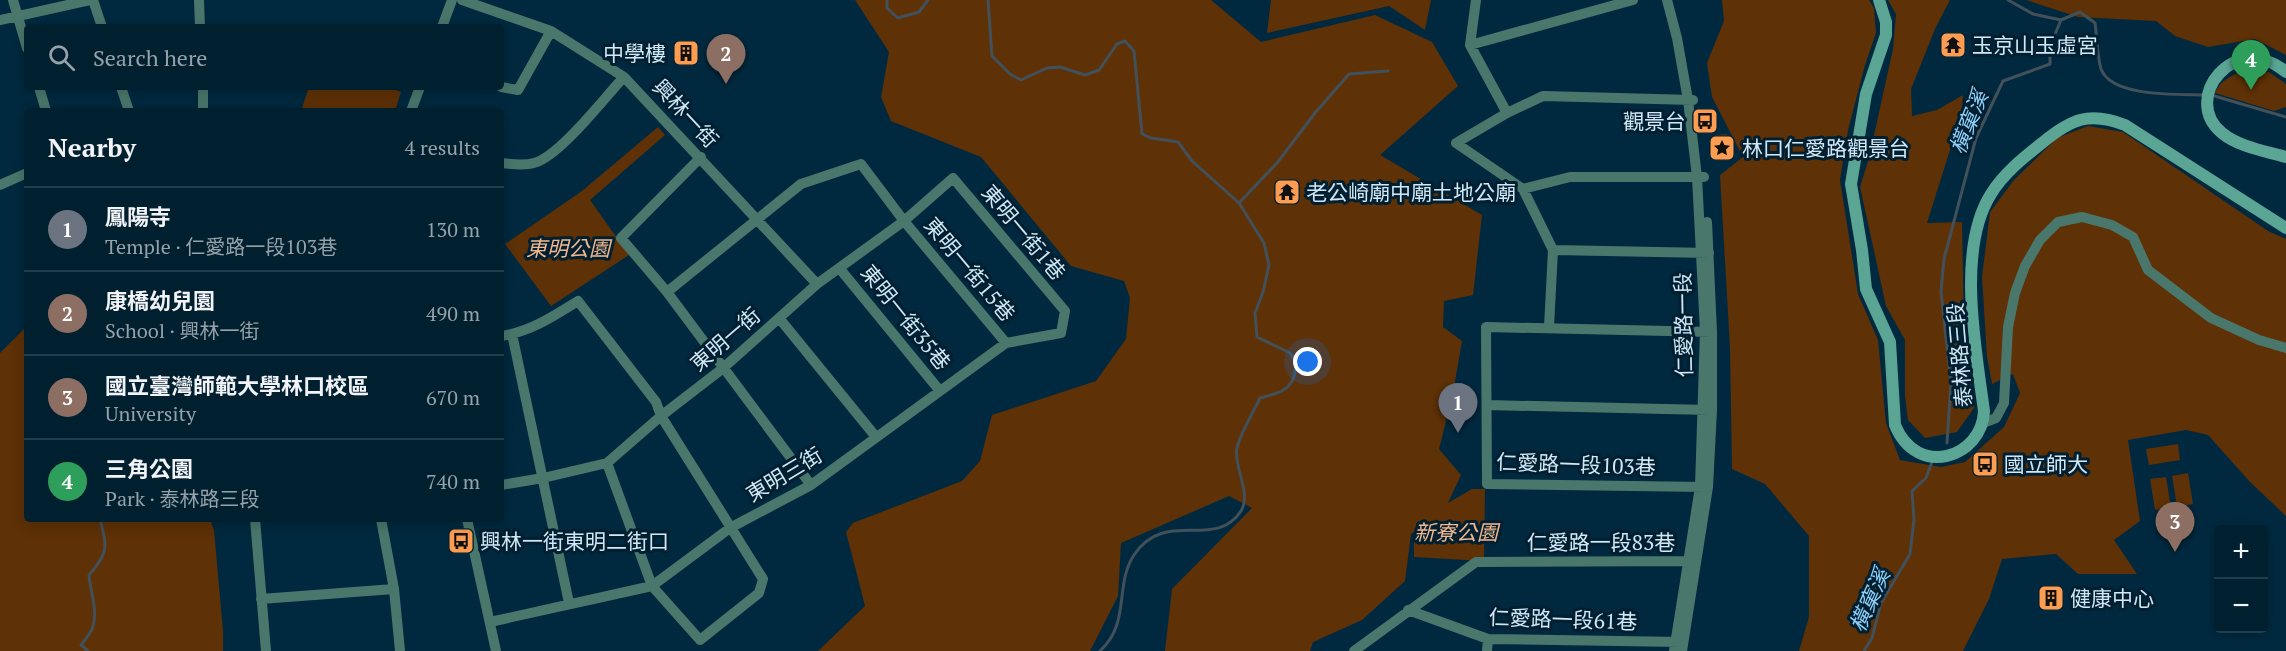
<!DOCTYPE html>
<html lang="en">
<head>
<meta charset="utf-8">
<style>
  :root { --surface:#001f2f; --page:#0a2737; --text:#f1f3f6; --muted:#95a2aa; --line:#223d4b; --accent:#0f766e }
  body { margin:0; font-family:"PT Serif","Noto Sans TC",serif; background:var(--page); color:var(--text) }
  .controls { position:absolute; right:18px; bottom:18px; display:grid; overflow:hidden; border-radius:6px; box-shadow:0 3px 15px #0003 }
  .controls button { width:54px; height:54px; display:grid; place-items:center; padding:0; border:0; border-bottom:2px solid var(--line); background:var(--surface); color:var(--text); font:30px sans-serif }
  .you { position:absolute; left:1308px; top:362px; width:21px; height:21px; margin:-15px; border:4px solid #fff; border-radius:50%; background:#1a73e8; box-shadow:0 0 0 9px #1a73e833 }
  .badge { display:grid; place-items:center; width:39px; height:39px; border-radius:50%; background:var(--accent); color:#fff; font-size:20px; font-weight:700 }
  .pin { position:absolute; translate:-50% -50px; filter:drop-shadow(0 2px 3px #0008) }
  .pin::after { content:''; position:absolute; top:32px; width:21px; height:18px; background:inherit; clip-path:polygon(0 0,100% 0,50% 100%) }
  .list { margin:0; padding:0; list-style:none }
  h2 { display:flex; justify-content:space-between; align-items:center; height:78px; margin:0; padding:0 24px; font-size:26px }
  h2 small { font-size:20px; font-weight:400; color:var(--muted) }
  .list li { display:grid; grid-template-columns:39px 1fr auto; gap:18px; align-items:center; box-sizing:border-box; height:84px; padding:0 24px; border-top:2px solid var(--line) }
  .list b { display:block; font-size:22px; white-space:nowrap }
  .list p { margin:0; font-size:20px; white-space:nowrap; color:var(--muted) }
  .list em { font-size:20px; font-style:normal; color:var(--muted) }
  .icon { flex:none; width:33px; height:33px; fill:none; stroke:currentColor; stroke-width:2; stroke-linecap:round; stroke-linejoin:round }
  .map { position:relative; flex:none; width:2286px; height:651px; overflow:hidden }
  .search { position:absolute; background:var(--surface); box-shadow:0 3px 15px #0003; left:24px; top:24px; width:480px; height:66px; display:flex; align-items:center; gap:15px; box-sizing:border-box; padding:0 21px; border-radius:6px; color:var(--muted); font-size:22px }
  .panel { position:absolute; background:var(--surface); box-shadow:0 3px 15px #0003; left:24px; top:108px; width:480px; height:414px; border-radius:6px }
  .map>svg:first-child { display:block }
</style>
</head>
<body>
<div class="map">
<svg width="2286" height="651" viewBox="0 0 2286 651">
  <rect width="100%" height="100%" fill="#00293f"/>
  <!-- green -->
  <path fill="#5e3106" d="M 855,0 L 1211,0 L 1261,42 L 1375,15 L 1432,42 L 1458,86 L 1380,155 L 1482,215 L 1473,295 L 1444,301 L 1443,327 L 1462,341 L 1453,393 L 1439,449 L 1461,475 L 1448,503 L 1472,489 L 1485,489 L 1484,561 L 1414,557 L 1414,532 L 1411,534 L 1405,581 L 1362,620 L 1313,642 L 1310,651 L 1165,651 L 1172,589 L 1252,508 L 1229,496 L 1121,543 L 1118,596 L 1090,651 L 818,651 L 865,606 L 846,532 L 853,523 L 962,481 L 980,461 L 992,415 L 1096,381 L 1126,339 L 1130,298 L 1124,281 L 1071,266 L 981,157 L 891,121 L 881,97 L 889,52 Z
    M 1271,0 L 1431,0 L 1425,30 L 1389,6 L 1267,33 Z
    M 1722,0 L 1869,0 L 1874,8 L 1876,33 L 1865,65 L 1848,130 L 1840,180 L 1858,294 L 1878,340 L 1886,423 L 1900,460 L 1941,467 L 1965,462 L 2004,427 L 2020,393 L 2013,374 L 1992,384 L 1987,357 L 1982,277 L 1990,212 L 2014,180 L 2057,138 L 2088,126 L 2123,132 L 2268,231 L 2286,239 L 2286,516 L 2250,482 L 2208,435 L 2186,430 L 2128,440 L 2140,521 L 2114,540 L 2137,574 L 2078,574 L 2056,554 L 2002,559 L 1989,599 L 1963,651 L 1799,651 L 1809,617 L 1809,536 L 1765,484 L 1732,469 L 1730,347 L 1720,175 L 1743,157 L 1712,97 L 1707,63 L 1724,21 Z
    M 1888,0 L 1950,0 L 1935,29 L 1911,89 L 1912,116 L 1937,110 L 1963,95 L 1961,115 L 1927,223 L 1962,222 L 1964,331 L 1974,408 L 1957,432 L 1925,438 L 1908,420 L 1905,396 L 1905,340 L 1886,306 L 1860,187 L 1869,158 L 1893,49 L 1896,14 Z
    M 2026,0 L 2286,0 L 2286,55 L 2255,39 L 2208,47 L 2175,36 L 2156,21 L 2078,17 Z
    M 2248,69 L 2269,72 L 2286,84 L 2286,107 L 2274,111 L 2215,93 C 2220,80 2235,73 2248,69 Z
    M 309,87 L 387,87 L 401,92 L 395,111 L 301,111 Z
    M 658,127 L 665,135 L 590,200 L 629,255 L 551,306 L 505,244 L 582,191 Z
    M 1727,134 L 1729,160 L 1718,161 L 1716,135 Z
    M 27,326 L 27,519 L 210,519 L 214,530 L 223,631 L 223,651 L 0,651 L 0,353 Z
    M 2178,444 L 2180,460 L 2149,465 L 2146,449 Z
    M 2188,473 L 2193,504 L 2177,507 L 2172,476 Z
    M 2166,477 L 2171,508 L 2155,510 L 2150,479 Z"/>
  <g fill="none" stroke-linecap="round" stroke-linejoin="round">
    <!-- stream -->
    <path stroke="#42505a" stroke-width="3" d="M 887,0 L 887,8 L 898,18 L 919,12 L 928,0
      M 988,0 L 992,56 L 1010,74 L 1021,80 L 1047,68 L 1060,67 L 1085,75 L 1099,70 L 1117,44 L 1125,41 L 1134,51 L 1142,134 L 1151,138 L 1178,142 L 1192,161 L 1239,203 L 1264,243 L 1269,265 L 1263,292 L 1255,313 L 1257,337 L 1290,353 L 1296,361 C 1296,389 1283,392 1260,398 C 1254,411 1239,436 1237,448 C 1233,466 1252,493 1241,511 C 1215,551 1165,508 1134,555 C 1114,585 1131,623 1100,651
      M 2008,0 L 2033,14 L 2061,20
      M 2211,95 L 2286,117
      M 1239,203 L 1277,163 L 1315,113 L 1349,74 L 1388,71
      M 1947,443 L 1951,382 L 1941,292 L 1944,259 L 1976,138 L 2003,81 L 2050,64 L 2050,46 L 2061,20 L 2080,12 L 2095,23 C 2097,37 2097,55 2101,69 C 2112,98 2180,94 2205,95
      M 88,651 L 81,645 C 85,640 90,634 92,629 C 99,612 90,592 89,575 C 109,552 107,548 100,519
      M 1864,651 L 1872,638 L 1881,603 L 1910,554 L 1914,520 L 1912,491 L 1926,478 L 1932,462"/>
    <!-- street -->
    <path stroke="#4a776c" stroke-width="10" d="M 13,0 L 27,48
      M 93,0 L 102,27
      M 199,0 L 200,27
      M 462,0 L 551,31 L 624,77 L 817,284
      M 1476,0 L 1470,45 L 1507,113
      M 1667,0 L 1677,38 L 1688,100 L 1697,177 L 1705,331 L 1700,487 L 1674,651
      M 0,20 L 90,0
      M 442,27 L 452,0
      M 1470,45 L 1633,0
      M 39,87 L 46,111
      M 121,87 L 129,111
      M 203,87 L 203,111
      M 501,87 L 518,90 L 551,31
      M 1693,100 L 1543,96 L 1507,113 L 1456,143 L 1523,189 L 1570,177 L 1704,177
      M 411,111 L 420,87
      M 701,157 L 621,238 L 667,292 L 811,485
      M 501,163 C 512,164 523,166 534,163 C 560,156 604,98 624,77
      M 0,185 L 27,173
      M 1523,189 L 1553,250 L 1549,327
      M 1553,250 L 1709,253
      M 840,269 L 940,391
      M 667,292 L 801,184 L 861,164 L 904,221 L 1006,343
      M 779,318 L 876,437
      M 512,334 L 569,603
      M 501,336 C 530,332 554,316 578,301 L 656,402 L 661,416 L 763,579 L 759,593 L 700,640 L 652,586 L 607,463
      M 1487,405 L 1709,410
      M 1983,423 L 1996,418 L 2004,403 L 2008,327 L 2015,293 L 2025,266 L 2040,240 L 2058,222 L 2082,217 L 2112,225 L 2133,237 L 2148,270 L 2211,318 L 2259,340 L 2286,348
      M 1705,487 L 1487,484 L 1486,327 L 1712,332
      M 255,519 L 266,651
      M 381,519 L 394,589 L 400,651
      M 467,519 L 496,651
      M 261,599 L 394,589
      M 1408,610 L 1488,639 L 1681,642
      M 490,622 L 652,586 L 730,528 L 811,485 L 1006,343 L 1061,333 L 1065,311 L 953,178 L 904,221 L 817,284 L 722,369 L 661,416 L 607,463 L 543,478 L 501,485
      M 1354,651 L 1476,562 L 1696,561
      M 1487,651 L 1488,639
      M 1682,651 L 1708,487 L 1712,410 L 1712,332 L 1707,222"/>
    <!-- secondary -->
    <path stroke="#5aa594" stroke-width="12" d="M 1879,0 L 1886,22 L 1886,35 L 1866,94 L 1851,184 L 1862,250 L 1866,289 L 1890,342 L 1895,425 C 1917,479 1982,458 1984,411 C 1976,350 1956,249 1991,194 C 2003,174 2024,157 2042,143 C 2071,119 2089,111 2125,125 L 2286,228
      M 2286,72 C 2235,29 2180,99 2222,133 C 2239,147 2265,151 2286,157"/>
  </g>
  <!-- icons -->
  <defs>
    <g id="temple-square" transform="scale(1.35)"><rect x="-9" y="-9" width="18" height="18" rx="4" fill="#fc9d52" stroke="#001f30"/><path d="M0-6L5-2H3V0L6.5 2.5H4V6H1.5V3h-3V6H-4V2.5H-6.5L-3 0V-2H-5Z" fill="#111"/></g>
    <g id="building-square" transform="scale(1.35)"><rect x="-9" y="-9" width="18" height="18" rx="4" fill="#fc9d52" stroke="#001f30"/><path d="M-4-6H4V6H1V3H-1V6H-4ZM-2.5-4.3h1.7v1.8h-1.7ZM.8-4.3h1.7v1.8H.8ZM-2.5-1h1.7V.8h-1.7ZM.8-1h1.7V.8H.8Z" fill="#111"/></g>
    <g id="bus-square" transform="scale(1.35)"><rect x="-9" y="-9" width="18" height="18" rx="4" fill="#fc9d52" stroke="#001f30"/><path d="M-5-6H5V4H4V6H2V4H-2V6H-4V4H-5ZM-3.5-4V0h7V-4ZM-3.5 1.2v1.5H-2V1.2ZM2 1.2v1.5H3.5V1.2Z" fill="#111"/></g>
    <g id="sight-square" transform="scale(1.35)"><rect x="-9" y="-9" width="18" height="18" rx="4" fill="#fc9d52" stroke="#001f30"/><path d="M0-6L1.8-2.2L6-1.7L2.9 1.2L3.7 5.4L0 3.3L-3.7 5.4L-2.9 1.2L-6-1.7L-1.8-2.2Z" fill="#111"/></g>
  </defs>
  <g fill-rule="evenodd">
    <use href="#temple-square" x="1953" y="45"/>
    <use href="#building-square" x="686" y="53"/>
    <use href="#bus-square" x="1705" y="121"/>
    <use href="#sight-square" x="1722" y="148"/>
    <use href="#temple-square" x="1287" y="192"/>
    <use href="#bus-square" x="1985" y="464"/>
    <use href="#bus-square" x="461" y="541"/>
    <use href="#building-square" x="2051" y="598"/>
  </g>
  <g text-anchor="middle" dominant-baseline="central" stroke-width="6" stroke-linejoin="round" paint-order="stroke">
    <!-- poi labels -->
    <g font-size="21" fill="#d1e7f5" stroke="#001f30" text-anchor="start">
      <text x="1972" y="45">玉京山玉虛宮</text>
      <text x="666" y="53" text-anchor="end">中學樓</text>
      <text x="1686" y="121" text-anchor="end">觀景台</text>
      <text x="1742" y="148">林口仁愛路觀景台</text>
      <text x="1306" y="192">老公崎廟中廟土地公廟</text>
      <text x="2004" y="464">國立師大</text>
      <text x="480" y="541">興林一街東明二街口</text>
      <text x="2070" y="598">健康中心</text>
    </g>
    <!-- street labels -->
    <g font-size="21" fill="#d1e7f5" stroke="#001f30">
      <text transform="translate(686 113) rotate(47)">興林一街</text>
      <text transform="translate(1024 232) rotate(50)">東明一街1巷</text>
      <text transform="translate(970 269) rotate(50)">東明一街15巷</text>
      <text transform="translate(906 317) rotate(51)">東明一街35巷</text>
      <text transform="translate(1683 325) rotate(-91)">仁愛路一段</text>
      <text transform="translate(725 339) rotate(-41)">東明一街</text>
      <text transform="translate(1959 355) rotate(-95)">泰林路三段</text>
      <text transform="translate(1576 464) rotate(2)">仁愛路一段103巷</text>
      <text transform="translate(784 474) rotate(-31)">東明三街</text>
      <text x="1601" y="542">仁愛路一段83巷</text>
      <text transform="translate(1563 619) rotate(2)">仁愛路一段61巷</text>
    </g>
    <!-- park labels -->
    <g font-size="21" font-style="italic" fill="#f2b78d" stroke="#001f30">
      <text x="568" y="248">東明公園</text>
      <text x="1456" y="532">新寮公園</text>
    </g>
    <!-- water labels -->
    <g font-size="22" font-style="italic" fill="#8ed0f9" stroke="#001f30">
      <text transform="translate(1968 122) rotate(-68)">橫窠溪</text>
      <text transform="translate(1869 600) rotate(-66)">橫窠溪</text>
    </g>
  </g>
</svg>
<div class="controls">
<button>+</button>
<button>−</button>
</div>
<div class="you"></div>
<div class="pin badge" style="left:1458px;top:433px;background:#6b7280">1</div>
<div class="pin badge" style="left:726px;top:84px;background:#8d6e63">2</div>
<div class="pin badge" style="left:2175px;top:552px;background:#8d6e63">3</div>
<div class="pin badge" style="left:2251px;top:90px;background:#2e9e5b">4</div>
<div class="search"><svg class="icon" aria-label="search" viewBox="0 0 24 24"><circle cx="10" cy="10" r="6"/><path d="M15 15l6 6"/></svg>Search here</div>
<section class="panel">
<h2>Nearby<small>4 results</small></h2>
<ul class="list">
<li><span class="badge" style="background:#6b7280">1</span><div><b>鳳陽寺</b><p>Temple · 仁愛路一段103巷</p></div><em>130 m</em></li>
<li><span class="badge" style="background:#8d6e63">2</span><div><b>康橋幼兒園</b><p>School · 興林一街</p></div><em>490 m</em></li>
<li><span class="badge" style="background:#8d6e63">3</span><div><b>國立臺灣師範大學林口校區</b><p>University</p></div><em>670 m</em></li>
<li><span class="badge" style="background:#2e9e5b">4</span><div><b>三角公園</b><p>Park · 泰林路三段</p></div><em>740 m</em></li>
</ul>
</section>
</div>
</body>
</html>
